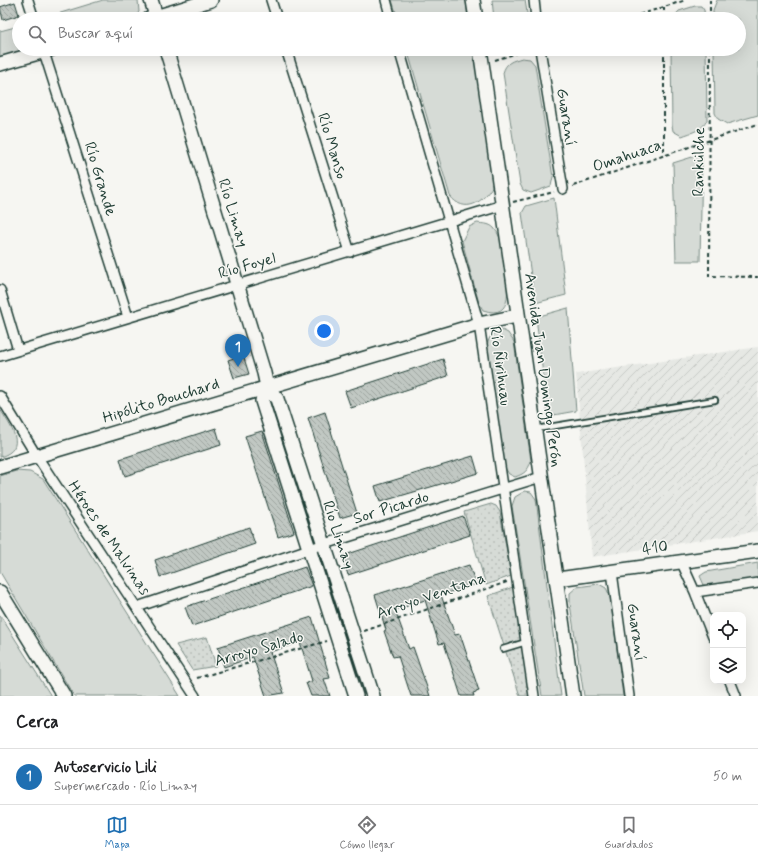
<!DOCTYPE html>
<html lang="es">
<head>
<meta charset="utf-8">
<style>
  :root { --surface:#fff; --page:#f2f2f2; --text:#202124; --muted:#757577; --line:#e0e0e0; --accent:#1f6fb2 }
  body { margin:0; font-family:Mynerve,sans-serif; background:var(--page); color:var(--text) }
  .controls { position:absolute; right:12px; bottom:12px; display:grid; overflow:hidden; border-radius:8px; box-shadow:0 4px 16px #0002 }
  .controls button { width:36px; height:36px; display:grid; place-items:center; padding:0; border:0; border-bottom:1px solid var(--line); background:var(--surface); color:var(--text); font:20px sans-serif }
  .you { position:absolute; left:324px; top:331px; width:14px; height:14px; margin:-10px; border:3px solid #fff; border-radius:50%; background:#1a73e8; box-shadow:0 0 0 6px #1a73e833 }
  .badge { display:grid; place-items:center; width:26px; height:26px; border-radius:50%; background:var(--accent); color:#fff; font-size:13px; font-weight:700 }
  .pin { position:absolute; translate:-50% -33px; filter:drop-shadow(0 1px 2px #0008) }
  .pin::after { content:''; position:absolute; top:21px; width:14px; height:12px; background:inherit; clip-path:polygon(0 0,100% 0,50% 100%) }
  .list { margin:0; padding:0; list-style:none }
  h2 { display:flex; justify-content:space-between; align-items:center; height:52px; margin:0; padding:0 16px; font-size:17px }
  h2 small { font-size:13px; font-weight:400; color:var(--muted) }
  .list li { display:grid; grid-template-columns:26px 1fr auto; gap:12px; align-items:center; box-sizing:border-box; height:56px; padding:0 16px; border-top:1px solid var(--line) }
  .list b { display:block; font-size:15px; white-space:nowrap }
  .list p { margin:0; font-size:13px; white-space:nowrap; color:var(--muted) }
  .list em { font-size:13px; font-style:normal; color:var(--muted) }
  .icon { flex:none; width:22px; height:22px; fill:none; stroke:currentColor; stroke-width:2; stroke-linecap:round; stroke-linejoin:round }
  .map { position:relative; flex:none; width:758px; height:696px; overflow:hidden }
  .search { position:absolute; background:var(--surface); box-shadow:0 4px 16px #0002; left:12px; right:12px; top:12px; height:44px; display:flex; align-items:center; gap:10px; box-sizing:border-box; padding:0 14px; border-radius:22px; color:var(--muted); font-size:15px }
  .sheet { height:108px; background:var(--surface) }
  nav { display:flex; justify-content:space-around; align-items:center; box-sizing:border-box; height:56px; border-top:1px solid var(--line); background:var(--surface); font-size:11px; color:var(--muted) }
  nav a { display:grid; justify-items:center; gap:2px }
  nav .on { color:var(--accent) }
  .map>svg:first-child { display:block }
</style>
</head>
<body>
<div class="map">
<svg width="758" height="696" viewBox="0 0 758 696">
  <defs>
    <pattern id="industrial-furrows" width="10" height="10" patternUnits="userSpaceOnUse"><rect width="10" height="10" fill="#e6e8e4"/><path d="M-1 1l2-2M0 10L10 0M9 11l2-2" fill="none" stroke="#c5c8c4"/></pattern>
    <pattern id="park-dots" width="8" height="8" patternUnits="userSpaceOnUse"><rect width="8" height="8" fill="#d6dbd6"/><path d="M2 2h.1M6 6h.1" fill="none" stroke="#b7bdb8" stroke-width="1.8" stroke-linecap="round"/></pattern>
    <pattern id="building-back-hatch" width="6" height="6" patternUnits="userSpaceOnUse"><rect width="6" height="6" fill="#c1c8c3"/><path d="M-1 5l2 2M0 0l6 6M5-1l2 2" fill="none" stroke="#9ca49f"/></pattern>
  </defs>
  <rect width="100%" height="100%" fill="#f6f6f2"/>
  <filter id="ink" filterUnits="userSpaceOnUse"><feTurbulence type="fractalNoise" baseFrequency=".025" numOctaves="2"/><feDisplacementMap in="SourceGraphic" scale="8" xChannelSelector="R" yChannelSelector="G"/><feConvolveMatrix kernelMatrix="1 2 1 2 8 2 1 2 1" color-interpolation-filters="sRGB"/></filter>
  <g filter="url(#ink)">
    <!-- industrial -->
    <path fill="url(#industrial-furrows)" d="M 758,347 L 758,531 L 592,557 L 576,374 Z"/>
    <!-- green -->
    <path fill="#d6dbd6" stroke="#7a8c85" d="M 103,0 L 138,0 L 139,12 L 134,17 L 128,19 L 41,19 Z
      M 392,0 L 466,0 L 468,19 L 398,19 Z
      M 492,0 L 525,0 L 528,19 L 494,19 Z
      M 717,0 L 758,0 L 758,115 L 727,124 L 718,119 L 715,113 L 714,49 L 739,49 L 739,19 L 713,19 L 713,10 Z
      M 695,6 L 701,6 L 704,10 L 705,19 L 672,19 L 679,11 Z
      M 19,26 L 19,49 L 26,49 L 0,57 L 0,31 Z
      M 407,49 L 473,49 L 493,185 C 484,202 465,215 450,196 Z
      M 671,49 L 706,49 L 707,120 C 702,131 692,132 682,136 L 673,131 L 672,125 Z
      M 522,58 L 530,59 L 535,65 L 553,177 L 551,186 L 531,193 L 523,190 L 520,184 L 503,73 C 506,62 512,61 522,58 Z
      M 702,154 L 700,261 L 676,261 L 673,163 Z
      M 554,198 L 566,295 L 535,303 L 522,213 L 526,206 Z
      M 477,223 C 483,224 489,223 494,228 C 503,238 502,253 504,266 C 507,283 516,321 483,310 L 479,303 L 462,241 L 469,227 Z
      M 568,308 L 576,411 L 548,416 L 536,317 Z
      M 502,330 L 508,333 L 514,342 L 531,461 C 528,471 524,474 515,477 L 509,474 L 505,468 L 487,346 C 489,336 492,333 502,330 Z
      M 0,409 C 10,426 29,448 0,457 Z
      M 16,471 L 30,472 L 43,479 L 180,696 L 74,696 L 0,572 L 0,476 Z
      M 525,491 L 531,492 L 536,499 L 561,696 L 542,696 L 512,506 L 515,497 Z
      M 321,556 L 323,557 L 366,691 L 364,693 L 360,693 L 318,557 Z
      M 758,563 L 758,579 L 709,586 L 704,585 L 700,576 L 706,572 Z
      M 599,584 L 606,588 L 610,596 L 623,696 L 584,696 L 570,604 L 570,593 L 577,587 Z
      M 0,615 L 51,696 L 0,696 Z"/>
    <!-- park -->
    <path fill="url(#park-dots)" stroke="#7a8c85" d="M 491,504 L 496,506 L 500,512 L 511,576 L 486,585 L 464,512 Z
      M 513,587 L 529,696 L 520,696 L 488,596 Z
      M 207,637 L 216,666 L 192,670 L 176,645 Z"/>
    <!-- building -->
    <path fill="url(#building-back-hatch)" stroke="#1f3d34" d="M 15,2 L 19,15 L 3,20 L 0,7 Z
      M 243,355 L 249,374 L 234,378 L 228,360 Z
      M 443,359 L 448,376 L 351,408 L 345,391 Z
      M 325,412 L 357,513 L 340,518 L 308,418 Z
      M 216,428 L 221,445 L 125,476 L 120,459 Z
      M 262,431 L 294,532 L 278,537 L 245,436 Z
      M 473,456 L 478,473 L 380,502 L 375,486 Z
      M 463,516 L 470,535 L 348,575 L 342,556 Z
      M 249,527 L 255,544 L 160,577 L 155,560 Z
      M 469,565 L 476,584 L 441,595 L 455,635 L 460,634 L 479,691 L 473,693 L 474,696 L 461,696 L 444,643 L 439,644 L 425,600 L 395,610 L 409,649 L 413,647 L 430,696 L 411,696 L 398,656 L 393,657 L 384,631 L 386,630 L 375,595 Z
      M 305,567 L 312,586 L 192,626 L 185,607 Z
      M 312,617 L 330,678 L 324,679 L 330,696 L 311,696 L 306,683 L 312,681 L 300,642 L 270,652 L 284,693 L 266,696 L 253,657 L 224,667 L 218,647 Z"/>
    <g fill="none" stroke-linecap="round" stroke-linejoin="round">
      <!-- lane casing -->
      <g stroke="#1f3d34" stroke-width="8">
        <path id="lane" d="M 536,429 L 715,400
          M 503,649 L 526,642"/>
      </g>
      <!-- street casing -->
      <g stroke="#1f3d34" stroke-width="12">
        <path id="street" d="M 28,0 L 34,19
          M 271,0 L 277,19
          M 386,0 L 391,19
          M 534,0 L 536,19
          M 43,49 L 128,317
          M 286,49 L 350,252
          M 399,49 L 479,324 L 534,696
          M 540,49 L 563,189
          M 0,290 L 18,350
          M 0,356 L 503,205
          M 0,396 L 36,455 L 195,696
          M 681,561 L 695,592 L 713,637
          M 612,572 L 629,696
          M 695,592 L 758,583
          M 137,607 L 309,549 L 541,477
          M 730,681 L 736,696"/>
      </g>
      <!-- secondary casing -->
      <g stroke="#1f3d34" stroke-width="16">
        <path id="secondary" d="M 151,0 L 157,19
          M 473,0 L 476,19
          M 149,19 L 211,0
          M 166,49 L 264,373 L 267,387 L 262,401 L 356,696
          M 480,49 L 573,696
          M 0,64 L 52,49
          M 267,387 L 277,399 L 373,696
          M 0,467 L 479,324 L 517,316
          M 558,579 L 758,551
          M 0,592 L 64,696"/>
      </g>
      <!-- path -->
      <path stroke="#1f3d34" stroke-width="2" stroke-dasharray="4 3" stroke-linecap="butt" d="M 710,0 L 710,19
        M 664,7 L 664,19
        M 626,19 L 686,0
        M 664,49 L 664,154
        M 710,49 L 709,276 L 758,277
        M 495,60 L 530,49
        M 573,186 L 758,124
        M 513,202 L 554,192
        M 364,631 L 507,582
        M 197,678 L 327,641"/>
      <!-- lane -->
      <use href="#lane" stroke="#f6f6f2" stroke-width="4.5"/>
      <!-- street -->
      <use href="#street" stroke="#f6f6f2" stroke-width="9"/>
      <!-- secondary -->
      <use href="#secondary" stroke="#f6f6f2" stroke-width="13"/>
    </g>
  </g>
  <g text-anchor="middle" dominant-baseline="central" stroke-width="3" stroke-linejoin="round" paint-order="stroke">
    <!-- street labels -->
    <g font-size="16" fill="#1f3d34" stroke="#f6f6f2">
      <text transform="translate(566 117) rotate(81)">Guaraní</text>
      <text transform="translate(332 146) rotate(73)">Río Manso</text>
      <text transform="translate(627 156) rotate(-19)">Omahuaca</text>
      <text transform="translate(699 162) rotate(-89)">Rankülche</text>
      <text transform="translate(100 179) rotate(73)">Río Grande</text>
      <text transform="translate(233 213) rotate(73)">Río Limay</text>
      <text transform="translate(247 266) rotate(-16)">Río Foyel</text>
      <text transform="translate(500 366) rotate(82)">Río Ñirihuau</text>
      <text transform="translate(543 370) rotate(82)">Avenida Juan Domingo Perón</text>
      <text transform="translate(161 401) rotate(-17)">Hipólito Bouchard</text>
      <text transform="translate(391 508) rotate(-17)">Sor Picardo</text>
      <text transform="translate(338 535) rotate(72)">Río Limay</text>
      <text transform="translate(109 538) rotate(56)">Héroes de Malvinas</text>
      <text transform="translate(655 548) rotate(-9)">410</text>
      <text transform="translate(431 596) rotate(-19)">Arroyo Ventana</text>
      <text transform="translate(636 632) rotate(82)">Guaraní</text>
      <text transform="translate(259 649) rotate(-16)">Arroyo Salado</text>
    </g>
  </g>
</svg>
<div class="controls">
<button><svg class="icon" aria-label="locate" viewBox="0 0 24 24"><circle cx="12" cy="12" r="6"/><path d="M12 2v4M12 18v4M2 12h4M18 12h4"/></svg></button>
<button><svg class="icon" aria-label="layers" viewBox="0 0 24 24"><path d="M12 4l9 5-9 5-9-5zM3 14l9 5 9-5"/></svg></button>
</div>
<div class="you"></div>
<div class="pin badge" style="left:238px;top:367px">1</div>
<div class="search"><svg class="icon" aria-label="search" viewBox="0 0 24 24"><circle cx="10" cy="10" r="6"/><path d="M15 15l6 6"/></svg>Buscar aquí</div>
</div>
<section class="sheet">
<h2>Cerca<small></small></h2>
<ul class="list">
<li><span class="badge">1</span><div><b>Autoservicio Lili</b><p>Supermercado · Río Limay</p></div><em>50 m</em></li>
</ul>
</section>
<nav>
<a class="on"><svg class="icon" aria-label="map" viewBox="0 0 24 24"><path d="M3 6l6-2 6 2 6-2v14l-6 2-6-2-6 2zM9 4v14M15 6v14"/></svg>Mapa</a>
<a><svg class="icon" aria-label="directions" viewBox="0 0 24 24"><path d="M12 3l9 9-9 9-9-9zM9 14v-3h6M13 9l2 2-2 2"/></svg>Cómo llegar</a>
<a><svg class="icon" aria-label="saved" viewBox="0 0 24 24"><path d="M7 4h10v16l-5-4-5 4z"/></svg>Guardados</a>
</nav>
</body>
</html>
